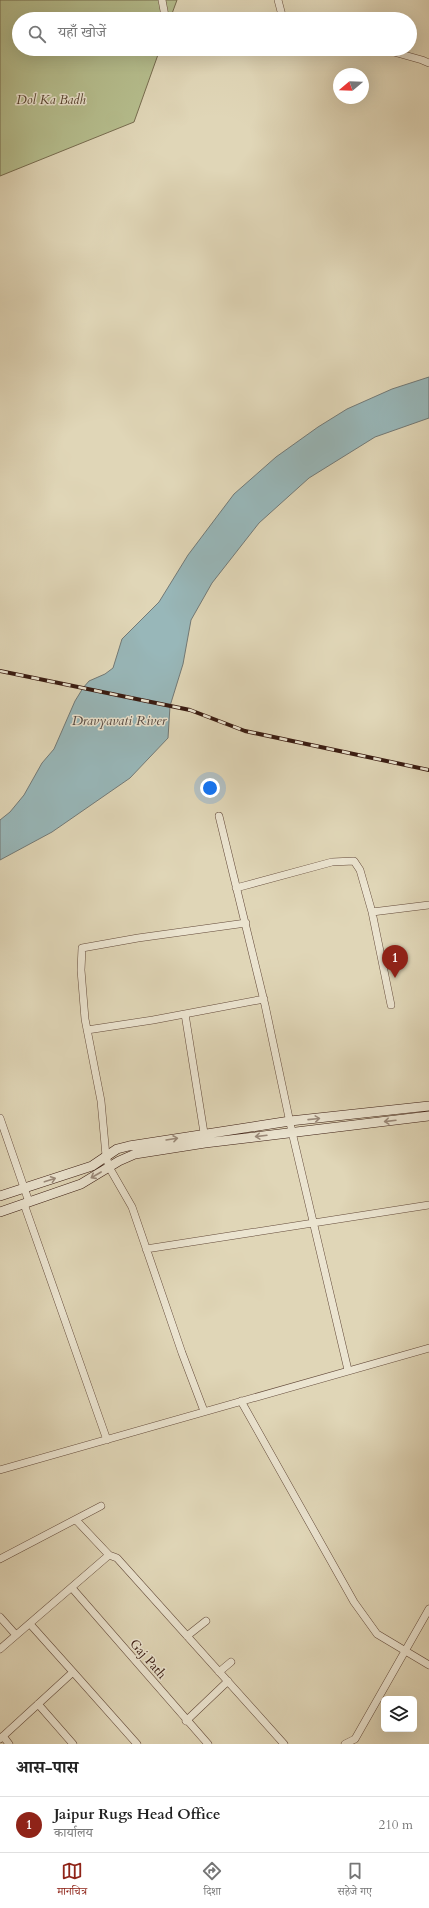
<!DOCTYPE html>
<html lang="hi">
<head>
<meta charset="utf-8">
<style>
  :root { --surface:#fff; --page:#f2f2f2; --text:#222; --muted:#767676; --line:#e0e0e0; --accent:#8f2418 }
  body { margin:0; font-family:Cardo,"Noto Serif Devanagari",serif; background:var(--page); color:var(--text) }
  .controls { position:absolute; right:12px; bottom:12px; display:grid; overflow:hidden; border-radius:6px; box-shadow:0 4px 16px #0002 }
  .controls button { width:36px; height:36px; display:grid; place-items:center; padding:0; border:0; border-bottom:1px solid var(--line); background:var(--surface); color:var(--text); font:20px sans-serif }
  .compass { position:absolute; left:333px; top:68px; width:36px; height:36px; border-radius:50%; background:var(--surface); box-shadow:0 4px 16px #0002; rotate:251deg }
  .you { position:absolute; left:210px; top:788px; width:14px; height:14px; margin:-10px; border:3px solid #fff; border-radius:50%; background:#1a73e8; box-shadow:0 0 0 6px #1a73e833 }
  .badge { display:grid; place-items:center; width:26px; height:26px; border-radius:50%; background:var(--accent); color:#fff; font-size:13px; font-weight:700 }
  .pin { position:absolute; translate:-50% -33px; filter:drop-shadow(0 1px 2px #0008) }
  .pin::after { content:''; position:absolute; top:21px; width:14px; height:12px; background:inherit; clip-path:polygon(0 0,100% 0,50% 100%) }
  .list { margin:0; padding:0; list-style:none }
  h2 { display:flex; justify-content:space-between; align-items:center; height:52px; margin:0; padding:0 16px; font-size:17px }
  h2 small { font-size:13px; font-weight:400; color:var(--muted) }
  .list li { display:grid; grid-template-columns:26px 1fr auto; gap:12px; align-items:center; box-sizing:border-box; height:56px; padding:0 16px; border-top:1px solid var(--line) }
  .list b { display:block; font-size:15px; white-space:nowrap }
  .list p { margin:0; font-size:13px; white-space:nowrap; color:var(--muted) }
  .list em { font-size:13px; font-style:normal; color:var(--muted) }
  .icon { flex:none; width:22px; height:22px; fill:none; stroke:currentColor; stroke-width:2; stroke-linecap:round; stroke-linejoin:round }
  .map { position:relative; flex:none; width:429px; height:1744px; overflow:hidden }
  .search { position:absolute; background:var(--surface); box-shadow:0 4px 16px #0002; left:12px; right:12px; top:12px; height:44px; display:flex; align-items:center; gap:10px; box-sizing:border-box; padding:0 14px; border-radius:22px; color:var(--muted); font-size:15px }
  .sheet { height:108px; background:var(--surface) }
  nav { display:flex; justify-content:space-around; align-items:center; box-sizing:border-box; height:56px; border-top:1px solid var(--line); background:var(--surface); font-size:11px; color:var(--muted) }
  nav a { display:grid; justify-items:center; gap:2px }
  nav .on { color:var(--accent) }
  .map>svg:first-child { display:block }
</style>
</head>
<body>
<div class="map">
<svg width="429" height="1744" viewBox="0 0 429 1744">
  <rect width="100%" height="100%" fill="#e0d6b7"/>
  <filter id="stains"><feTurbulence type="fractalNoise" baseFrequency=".005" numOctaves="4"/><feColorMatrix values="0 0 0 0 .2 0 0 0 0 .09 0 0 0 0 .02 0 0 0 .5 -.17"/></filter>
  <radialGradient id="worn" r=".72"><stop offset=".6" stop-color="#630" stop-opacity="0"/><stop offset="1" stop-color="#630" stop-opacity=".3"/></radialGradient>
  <!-- green -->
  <path fill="#b5bd8d" stroke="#776c4f" d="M 0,0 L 177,0 L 170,19 L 19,19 L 19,49 L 160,49 L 134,122 L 0,176 Z"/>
  <!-- water -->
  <path fill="#98b7b9" stroke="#727976" d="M 429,377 L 429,418 L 375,437 L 309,478 L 259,523 L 212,583 L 191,620 L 183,664 L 170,706 L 168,738 L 130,778 L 52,832 L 0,860 L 0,820 L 10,812 L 24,795 L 42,763 L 54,749 L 75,701 L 83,688 L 89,681 L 105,674 L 113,668 L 122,639 L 159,602 L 188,555 L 234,494 L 276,457 L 318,427 L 347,409 L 392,389 Z"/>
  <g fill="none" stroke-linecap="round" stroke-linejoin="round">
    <!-- street casing -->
    <g stroke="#634a3a" stroke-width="8">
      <path id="street" d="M 162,0 L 165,16 L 168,19
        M 278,0 L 283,19
        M 383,49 L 422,60 L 429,63
        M 219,816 L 265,1005 L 292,1132 L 348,1370
        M 236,888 L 332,862 L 354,861 L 360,870 L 372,912 L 391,1005
        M 372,912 L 429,905
        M 185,1014 L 205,1139
        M 87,1030 L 153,1020 L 264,999
        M 0,1118 L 29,1202
        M 24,1204 L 107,1440
        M 146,1249 L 429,1205
        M 241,1401 L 354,1602 L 377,1634 L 429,1665
        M 204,1411 L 182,1353 L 132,1207 L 109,1167 L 106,1156 L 101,1101 L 85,1019 L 81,970 L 82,948 L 138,938 L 246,923
        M 0,1470 L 429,1348
        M 76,1520 L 109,1555 L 117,1558 L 284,1744
        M 0,1559 L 101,1506
        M 72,1588 L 208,1744
        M 0,1617 L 16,1635
        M 187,1636 L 206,1621
        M 0,1649 L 109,1555
        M 73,1672 L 137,1744
        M 219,1672 L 231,1662
        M 38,1704 L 73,1744
        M 186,1721 L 228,1681
        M 3,1736 L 9,1744
        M 0,1739 L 73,1672 L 30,1624
        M 345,1744 L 355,1739 L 429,1609"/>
    </g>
    <!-- secondary casing -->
    <g stroke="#391b11" stroke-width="10">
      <path id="secondary" d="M 0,1196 L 92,1166 L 117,1149 L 129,1146 L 290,1121 L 429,1106
        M 0,1212 L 81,1184 L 119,1161 L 135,1154 L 205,1143 L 429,1116"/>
    </g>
    <!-- street -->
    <use href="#street" stroke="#ebe4d0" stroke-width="7"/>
    <!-- secondary -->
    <use href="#secondary" stroke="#ebe4d0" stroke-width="9"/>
    <!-- rail casing -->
    <g stroke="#391b11" stroke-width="4">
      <path id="rail" d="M 0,671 L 190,710 L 245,731 L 429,770"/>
    </g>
    <!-- rail -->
    <use href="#rail" stroke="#ebe4d0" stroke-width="2.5" stroke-dasharray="8" stroke-linecap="butt"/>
  </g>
  <!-- one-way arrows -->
  <defs><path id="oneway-shaft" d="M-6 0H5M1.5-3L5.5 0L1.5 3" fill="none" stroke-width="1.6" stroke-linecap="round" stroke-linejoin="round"/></defs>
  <g stroke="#9b8a7a">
    <use href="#oneway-shaft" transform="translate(314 1119) rotate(-6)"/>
    <use href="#oneway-shaft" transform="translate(390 1121) rotate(173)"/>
    <use href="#oneway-shaft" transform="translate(261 1136) rotate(173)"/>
    <use href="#oneway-shaft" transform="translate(172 1139) rotate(-9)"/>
    <use href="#oneway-shaft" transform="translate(96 1175) rotate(150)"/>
    <use href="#oneway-shaft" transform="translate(50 1180) rotate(-18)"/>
  </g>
  <g text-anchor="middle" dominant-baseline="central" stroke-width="3" stroke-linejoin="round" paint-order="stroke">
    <!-- park labels -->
    <g font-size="13" font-style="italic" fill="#584430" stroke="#ebe4d0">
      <text x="51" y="100">Dol Ka Badh</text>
    </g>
    <!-- street labels -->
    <g font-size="13" fill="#391b11" stroke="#ebe4d0">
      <text transform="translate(148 1659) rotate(49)">Gaj Path</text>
    </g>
    <!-- water labels -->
    <g font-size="14" font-style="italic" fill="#564a43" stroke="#ebe4d0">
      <text x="119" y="720">Dravyavati River</text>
    </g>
  </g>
  <rect width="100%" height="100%" filter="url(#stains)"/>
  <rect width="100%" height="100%" fill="url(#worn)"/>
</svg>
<div class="controls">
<button><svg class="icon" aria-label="layers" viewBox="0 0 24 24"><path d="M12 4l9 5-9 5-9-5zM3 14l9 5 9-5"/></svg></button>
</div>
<svg class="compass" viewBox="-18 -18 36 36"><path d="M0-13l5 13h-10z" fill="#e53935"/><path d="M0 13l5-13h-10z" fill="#767676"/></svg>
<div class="you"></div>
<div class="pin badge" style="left:395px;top:978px">1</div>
<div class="search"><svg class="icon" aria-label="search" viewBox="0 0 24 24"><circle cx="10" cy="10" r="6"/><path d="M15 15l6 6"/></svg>यहाँ खोजें</div>
</div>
<section class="sheet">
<h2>आस-पास<small></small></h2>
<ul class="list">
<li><span class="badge">1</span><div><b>Jaipur Rugs Head Office</b><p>कार्यालय</p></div><em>210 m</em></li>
</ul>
</section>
<nav>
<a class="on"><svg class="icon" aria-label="map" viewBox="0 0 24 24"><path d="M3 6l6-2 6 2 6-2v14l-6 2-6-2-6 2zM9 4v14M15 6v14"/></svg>मानचित्र</a>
<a><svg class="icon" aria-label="directions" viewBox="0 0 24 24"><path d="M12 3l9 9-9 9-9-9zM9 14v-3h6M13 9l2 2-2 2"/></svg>दिशा</a>
<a><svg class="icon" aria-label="saved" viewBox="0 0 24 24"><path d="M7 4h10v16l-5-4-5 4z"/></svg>सहेजे गए</a>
</nav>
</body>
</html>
